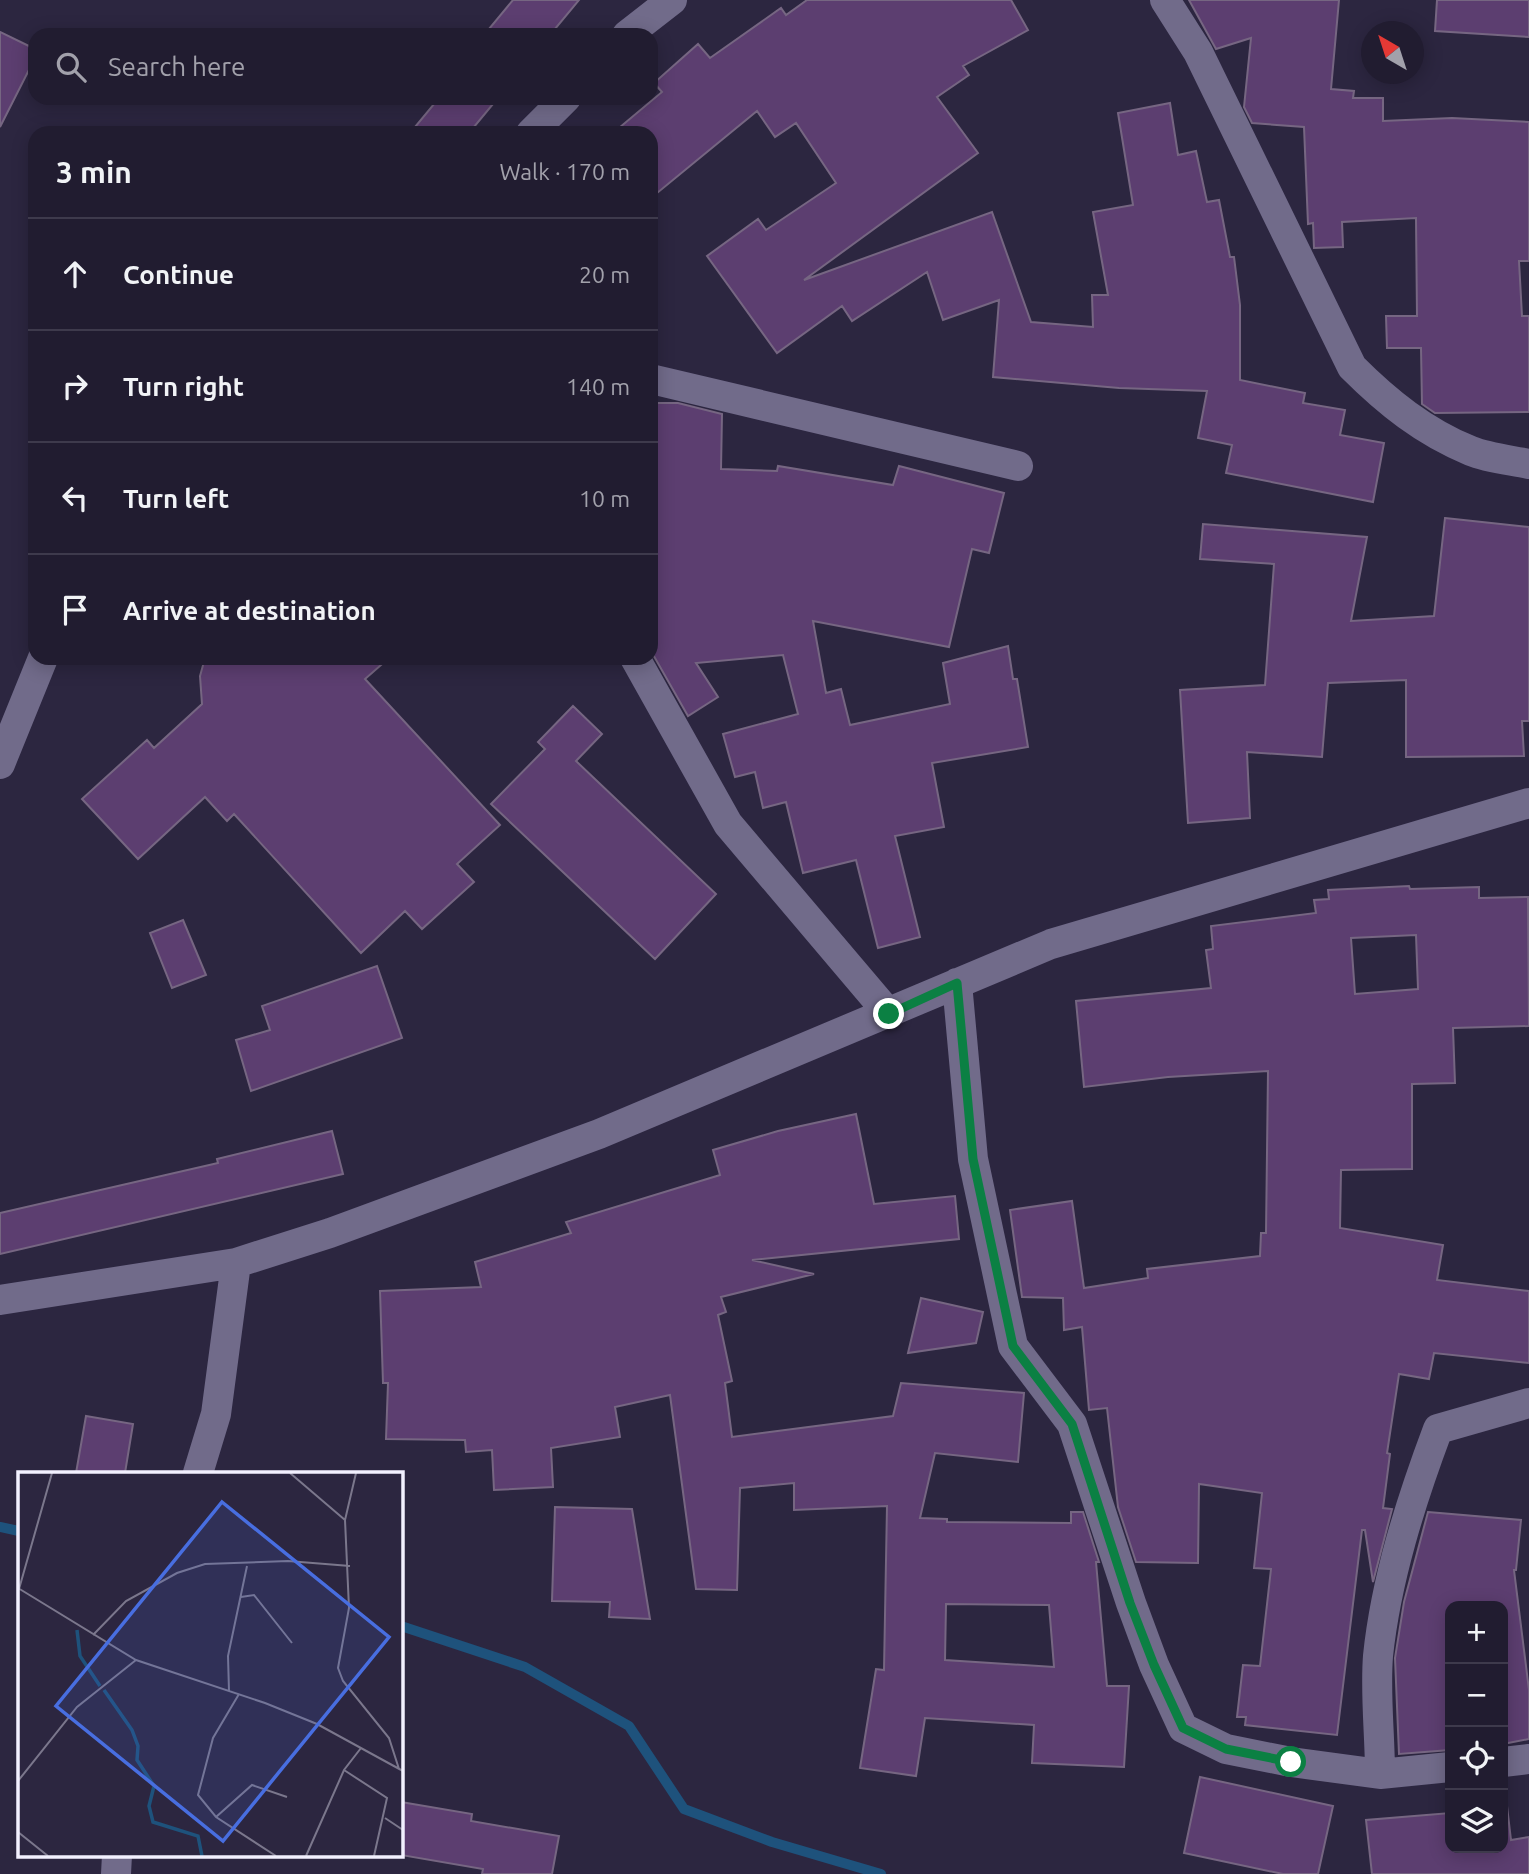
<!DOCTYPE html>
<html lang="en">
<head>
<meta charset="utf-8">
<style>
  :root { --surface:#211c30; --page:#2d293c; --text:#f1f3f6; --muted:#a2a1ab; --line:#3e3a4c }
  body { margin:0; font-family:Ubuntu,sans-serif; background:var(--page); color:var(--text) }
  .controls { position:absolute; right:21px; bottom:21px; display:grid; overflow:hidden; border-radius:14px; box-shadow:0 4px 18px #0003 }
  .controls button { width:63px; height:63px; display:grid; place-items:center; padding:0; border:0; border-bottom:2px solid var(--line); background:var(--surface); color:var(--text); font:35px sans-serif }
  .compass { position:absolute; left:1361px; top:21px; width:63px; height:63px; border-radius:50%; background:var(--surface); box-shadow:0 4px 18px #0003; rotate:321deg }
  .stop { position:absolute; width:21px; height:21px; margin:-16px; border:5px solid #0b8043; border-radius:50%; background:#fff }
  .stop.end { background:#0b8043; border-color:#fff; box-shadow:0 2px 7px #0008 }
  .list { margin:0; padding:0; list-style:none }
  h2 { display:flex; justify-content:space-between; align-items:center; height:91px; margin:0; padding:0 28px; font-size:30px }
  h2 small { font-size:23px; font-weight:400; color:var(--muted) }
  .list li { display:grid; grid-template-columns:46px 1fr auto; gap:21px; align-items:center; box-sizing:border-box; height:112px; padding:0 28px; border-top:2px solid var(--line) }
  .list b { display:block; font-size:26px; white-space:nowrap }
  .list em { font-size:23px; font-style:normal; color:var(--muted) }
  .icon { flex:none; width:38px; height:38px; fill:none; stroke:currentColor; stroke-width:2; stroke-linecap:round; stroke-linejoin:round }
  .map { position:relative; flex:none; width:1529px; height:1874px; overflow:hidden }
  .search { position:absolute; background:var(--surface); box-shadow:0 4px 18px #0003; left:28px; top:28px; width:630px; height:77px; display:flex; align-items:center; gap:18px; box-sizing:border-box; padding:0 24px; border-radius:21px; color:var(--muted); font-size:26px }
  .panel { position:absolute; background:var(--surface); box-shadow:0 4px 18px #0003; left:28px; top:126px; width:630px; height:539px; border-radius:21px }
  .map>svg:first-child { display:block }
</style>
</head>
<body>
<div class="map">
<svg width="1529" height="1874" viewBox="0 0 1529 1874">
  <rect width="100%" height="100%" fill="#2c2640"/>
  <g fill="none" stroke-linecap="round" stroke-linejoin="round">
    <!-- stream -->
    <path stroke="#1e527c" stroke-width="10" d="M 0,1527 L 19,1531
      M 401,1626 L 525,1667 L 629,1726 L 684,1809 L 772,1842 L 881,1874"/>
  </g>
  <!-- building -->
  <path fill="#5c3e70" stroke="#766682" stroke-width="2" fill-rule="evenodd" d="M 513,0 L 579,0 L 550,35 L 484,35 Z
    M 807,0 L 1011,0 L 1028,30 L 963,66 L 969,75 L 937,97 L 978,153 L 804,280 L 992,212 L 1031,322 L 1093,327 L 1092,295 L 1108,295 L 1093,212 L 1133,205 L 1118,113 L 1170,103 L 1178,155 L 1196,151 L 1207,202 L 1219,200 L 1230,257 L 1234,257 L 1240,305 L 1240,380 L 1305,393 L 1303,403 L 1345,410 L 1340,435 L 1384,443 L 1373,502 L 1226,473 L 1232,445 L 1198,438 L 1207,391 L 1119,388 L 993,377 L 999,300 L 943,320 L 927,272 L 852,321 L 842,306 L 777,353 L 707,256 L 758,219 L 766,230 L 836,183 L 796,123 L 775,137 L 757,111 L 651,198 L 651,133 L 613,133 L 662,92 L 654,83 L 698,44 L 710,58 L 781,8 L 786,15 Z
    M 1189,0 L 1339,0 L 1331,89 L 1354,91 L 1353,98 L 1383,98 L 1383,121 L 1452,118 L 1529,122 L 1529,261 L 1519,261 L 1522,316 L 1529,316 L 1529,412 L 1435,413 L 1422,404 L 1421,348 L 1387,348 L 1386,316 L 1417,316 L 1416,218 L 1342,222 L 1343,247 L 1314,248 L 1313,223 L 1308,224 L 1304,127 L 1252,123 L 1244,107 L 1251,38 L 1216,49 Z
    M 1437,0 L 1529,0 L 1529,37 L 1435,31 Z
    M 0,32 L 35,49 L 35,58 L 0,127 Z
    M 439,98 L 498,98 L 469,133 L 410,133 Z
    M 651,403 L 678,403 L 722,414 L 721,469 L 777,471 L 778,466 L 893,485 L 899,466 L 1004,493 L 989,553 L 972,549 L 949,647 L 813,621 L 826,693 L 841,689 L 850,725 L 950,704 L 943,663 L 1008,646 L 1013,679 L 1017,679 L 1028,747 L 932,763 L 944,827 L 895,836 L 920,937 L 878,948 L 856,860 L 803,873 L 786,802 L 763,808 L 755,772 L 735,777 L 723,734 L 798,714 L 783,655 L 696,663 L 718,697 L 688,716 L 651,651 Z
    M 1445,518 L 1529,527 L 1529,721 L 1522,721 L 1524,756 L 1406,757 L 1406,680 L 1328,683 L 1322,757 L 1247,752 L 1250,818 L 1188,823 L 1180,690 L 1265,685 L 1274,564 L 1200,559 L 1203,524 L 1367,537 L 1351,621 L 1434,616 Z
    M 205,658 L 389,658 L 365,679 L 500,825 L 457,864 L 474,882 L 422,929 L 405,911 L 361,953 L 234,814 L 227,821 L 205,797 L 138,859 L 82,799 L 147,740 L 154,748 L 202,704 L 200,676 Z
    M 573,706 L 602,734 L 576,761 L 716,894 L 655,959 L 491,804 L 545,749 L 538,742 Z
    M 1409,886 L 1410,889 L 1479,887 L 1479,898 L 1528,897 L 1529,1026 L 1453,1028 L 1455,1083 L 1412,1084 L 1412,1169 L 1341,1170 L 1340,1228 L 1443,1245 L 1437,1280 L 1529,1291 L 1529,1363 L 1434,1353 L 1429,1379 L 1399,1374 L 1387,1453 L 1390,1454 L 1383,1508 L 1392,1509 L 1373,1582 L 1365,1530 L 1362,1530 L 1337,1735 L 1245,1725 L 1246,1717 L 1237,1717 L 1243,1665 L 1260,1666 L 1271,1569 L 1254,1568 L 1262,1493 L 1199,1484 L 1198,1563 L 1136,1562 L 1118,1507 L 1107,1408 L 1089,1410 L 1082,1327 L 1064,1330 L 1063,1298 L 1022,1297 L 1010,1210 L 1072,1201 L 1084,1288 L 1148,1278 L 1147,1269 L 1260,1256 L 1261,1233 L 1266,1233 L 1268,1071 L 1168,1077 L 1084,1087 L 1076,1001 L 1211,988 L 1206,950 L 1213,949 L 1211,926 L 1316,913 L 1314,900 L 1329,899 L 1328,890 ZM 1416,935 L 1418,989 L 1355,994 L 1351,938 Z
    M 183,920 L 206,975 L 172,988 L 150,933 Z
    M 377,966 L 402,1038 L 251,1091 L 236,1040 L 270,1030 L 262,1006 Z
    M 856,1114 L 874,1204 L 955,1196 L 959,1239 L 752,1260 L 814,1274 L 721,1297 L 726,1312 L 718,1315 L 732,1381 L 725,1383 L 732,1437 L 893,1416 L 901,1383 L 1024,1393 L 1018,1462 L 935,1453 L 920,1518 L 947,1519 L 947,1522 L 1071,1523 L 1071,1512 L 1083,1512 L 1099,1562 L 1096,1562 L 1107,1686 L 1129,1686 L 1124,1767 L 1032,1763 L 1034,1725 L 925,1718 L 916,1776 L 860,1768 L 876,1669 L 884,1670 L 887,1506 L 794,1510 L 794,1483 L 740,1488 L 737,1590 L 696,1589 L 670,1395 L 615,1407 L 620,1437 L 551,1448 L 553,1487 L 494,1490 L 492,1450 L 466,1452 L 465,1440 L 386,1439 L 388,1383 L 383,1383 L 380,1291 L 481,1287 L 475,1262 L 571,1233 L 566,1222 L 720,1175 L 713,1150 L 778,1131 ZM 946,1604 L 1049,1605 L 1054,1667 L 945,1660 Z
    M 332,1131 L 343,1174 L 0,1254 L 0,1213 L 218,1163 L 217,1159 Z
    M 921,1298 L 983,1312 L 976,1343 L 908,1353 Z
    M 86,1416 L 133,1424 L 125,1473 L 76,1473 Z
    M 555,1507 L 632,1509 L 650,1619 L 609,1617 L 610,1602 L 552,1601 Z
    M 1428,1512 L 1521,1520 L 1516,1570 L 1514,1570 L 1529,1690 L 1529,1739 L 1503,1744 L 1503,1606 L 1450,1606 L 1450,1750 L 1399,1754 L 1395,1658 L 1404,1602 Z
    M 1200,1777 L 1333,1806 L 1318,1874 L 1283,1874 L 1184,1853 Z
    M 401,1802 L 472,1814 L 471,1821 L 559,1836 L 552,1874 L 482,1874 L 483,1869 L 401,1855 Z
    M 1503,1806 L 1507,1806 L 1511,1840 L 1529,1837 L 1529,1874 L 1372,1874 L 1366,1820 L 1450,1813 L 1450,1848 L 1503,1848 Z"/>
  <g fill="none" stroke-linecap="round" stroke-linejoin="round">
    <!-- street -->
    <path stroke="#716b8a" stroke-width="30" d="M 1165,0 L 1198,52 L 1352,367 C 1387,402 1424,432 1471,451 C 1488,458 1510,460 1529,464
      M 627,35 L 672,0
      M 531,133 L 566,98
      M 651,379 L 1018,466
      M 635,658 L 728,824 L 889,1014
      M 0,764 L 43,658
      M 957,983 L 973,1159 L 1013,1346 L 1072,1424 L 1131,1603 L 1154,1665 L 1183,1728 L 1226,1749 L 1291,1762 L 1380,1774 L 1450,1767
      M 0,1300 L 236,1263 L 330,1233 L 599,1134 L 1051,944 L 1529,803
      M 198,1473 L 216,1414 L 236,1263
      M 1503,1762 L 1529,1759
      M 1380,1774 C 1380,1735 1375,1694 1378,1656 C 1386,1579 1411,1501 1438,1429 L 1529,1403
      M 116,1874 L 117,1855"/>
  </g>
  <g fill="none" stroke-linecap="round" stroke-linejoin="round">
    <!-- route -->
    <path stroke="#0b8043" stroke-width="9" d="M 889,1014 L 957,983 L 973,1159 L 1013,1346 L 1072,1424 L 1130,1603 L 1154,1665 L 1183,1728 L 1226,1749 L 1291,1762"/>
  </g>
  <!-- overview -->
  <g transform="translate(18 1472)">
    <rect width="385" height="385" fill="#2c2640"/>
    <path fill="none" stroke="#1e527c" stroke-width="3.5" d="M 59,158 L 62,184 L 82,214M 86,218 L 114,258 L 120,274 L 119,288 L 136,314 L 131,334 L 135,350 L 180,364 L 184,384"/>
    <path fill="none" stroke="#7b778c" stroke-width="2" d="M 272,1 L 327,48M 338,1 L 327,48 L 331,136 L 320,196 L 325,209 L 371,266 L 381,297M 0,116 L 118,188 L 247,231 L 299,252 L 385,299M 1,117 L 34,1M 223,125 L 236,123 L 274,171M 75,163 L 108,129 L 159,101 L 187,92 L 270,89 L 332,94M 211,219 L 210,184 L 229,94M 221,222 L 195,266 L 180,323 L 198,345 L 258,384M 326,298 L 369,326 L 356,384M 0,309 L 59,235 L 118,188M 198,345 L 234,313 L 269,325M 367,346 L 385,358M 0,360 L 30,384M 288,384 L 326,298 L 343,276"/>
    <path fill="#486ee0" fill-opacity="0.15" stroke="#486ee0" stroke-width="3.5" d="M 204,30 L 371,165 L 205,369 L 38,234 Z"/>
    <rect width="385" height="385" fill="none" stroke="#f2f0fe" stroke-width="3.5"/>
  </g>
</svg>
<div class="controls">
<button>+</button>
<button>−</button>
<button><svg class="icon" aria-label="locate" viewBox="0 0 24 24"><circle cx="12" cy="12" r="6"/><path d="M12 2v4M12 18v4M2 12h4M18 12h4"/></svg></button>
<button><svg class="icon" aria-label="layers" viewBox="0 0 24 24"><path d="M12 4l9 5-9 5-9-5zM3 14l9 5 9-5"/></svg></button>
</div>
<svg class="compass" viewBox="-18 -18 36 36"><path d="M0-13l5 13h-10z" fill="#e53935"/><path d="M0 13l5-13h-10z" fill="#a2a1ab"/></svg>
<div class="stop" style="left:1291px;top:1762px"></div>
<div class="stop end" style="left:889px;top:1014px"></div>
<div class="search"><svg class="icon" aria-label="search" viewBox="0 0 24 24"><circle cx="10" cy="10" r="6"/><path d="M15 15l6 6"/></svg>Search here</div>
<section class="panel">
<h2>3 min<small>Walk · 170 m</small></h2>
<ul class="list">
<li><svg class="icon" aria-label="ahead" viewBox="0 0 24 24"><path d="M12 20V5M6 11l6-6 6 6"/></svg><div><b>Continue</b></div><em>20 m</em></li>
<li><svg class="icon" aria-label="right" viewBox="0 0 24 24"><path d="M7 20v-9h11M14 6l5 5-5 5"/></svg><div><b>Turn right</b></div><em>140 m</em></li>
<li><svg class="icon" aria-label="left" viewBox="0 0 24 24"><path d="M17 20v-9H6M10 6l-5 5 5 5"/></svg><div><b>Turn left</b></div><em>10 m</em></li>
<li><svg class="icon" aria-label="arrive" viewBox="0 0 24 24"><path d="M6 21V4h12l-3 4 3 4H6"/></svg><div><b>Arrive at destination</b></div></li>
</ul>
</section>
</div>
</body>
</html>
